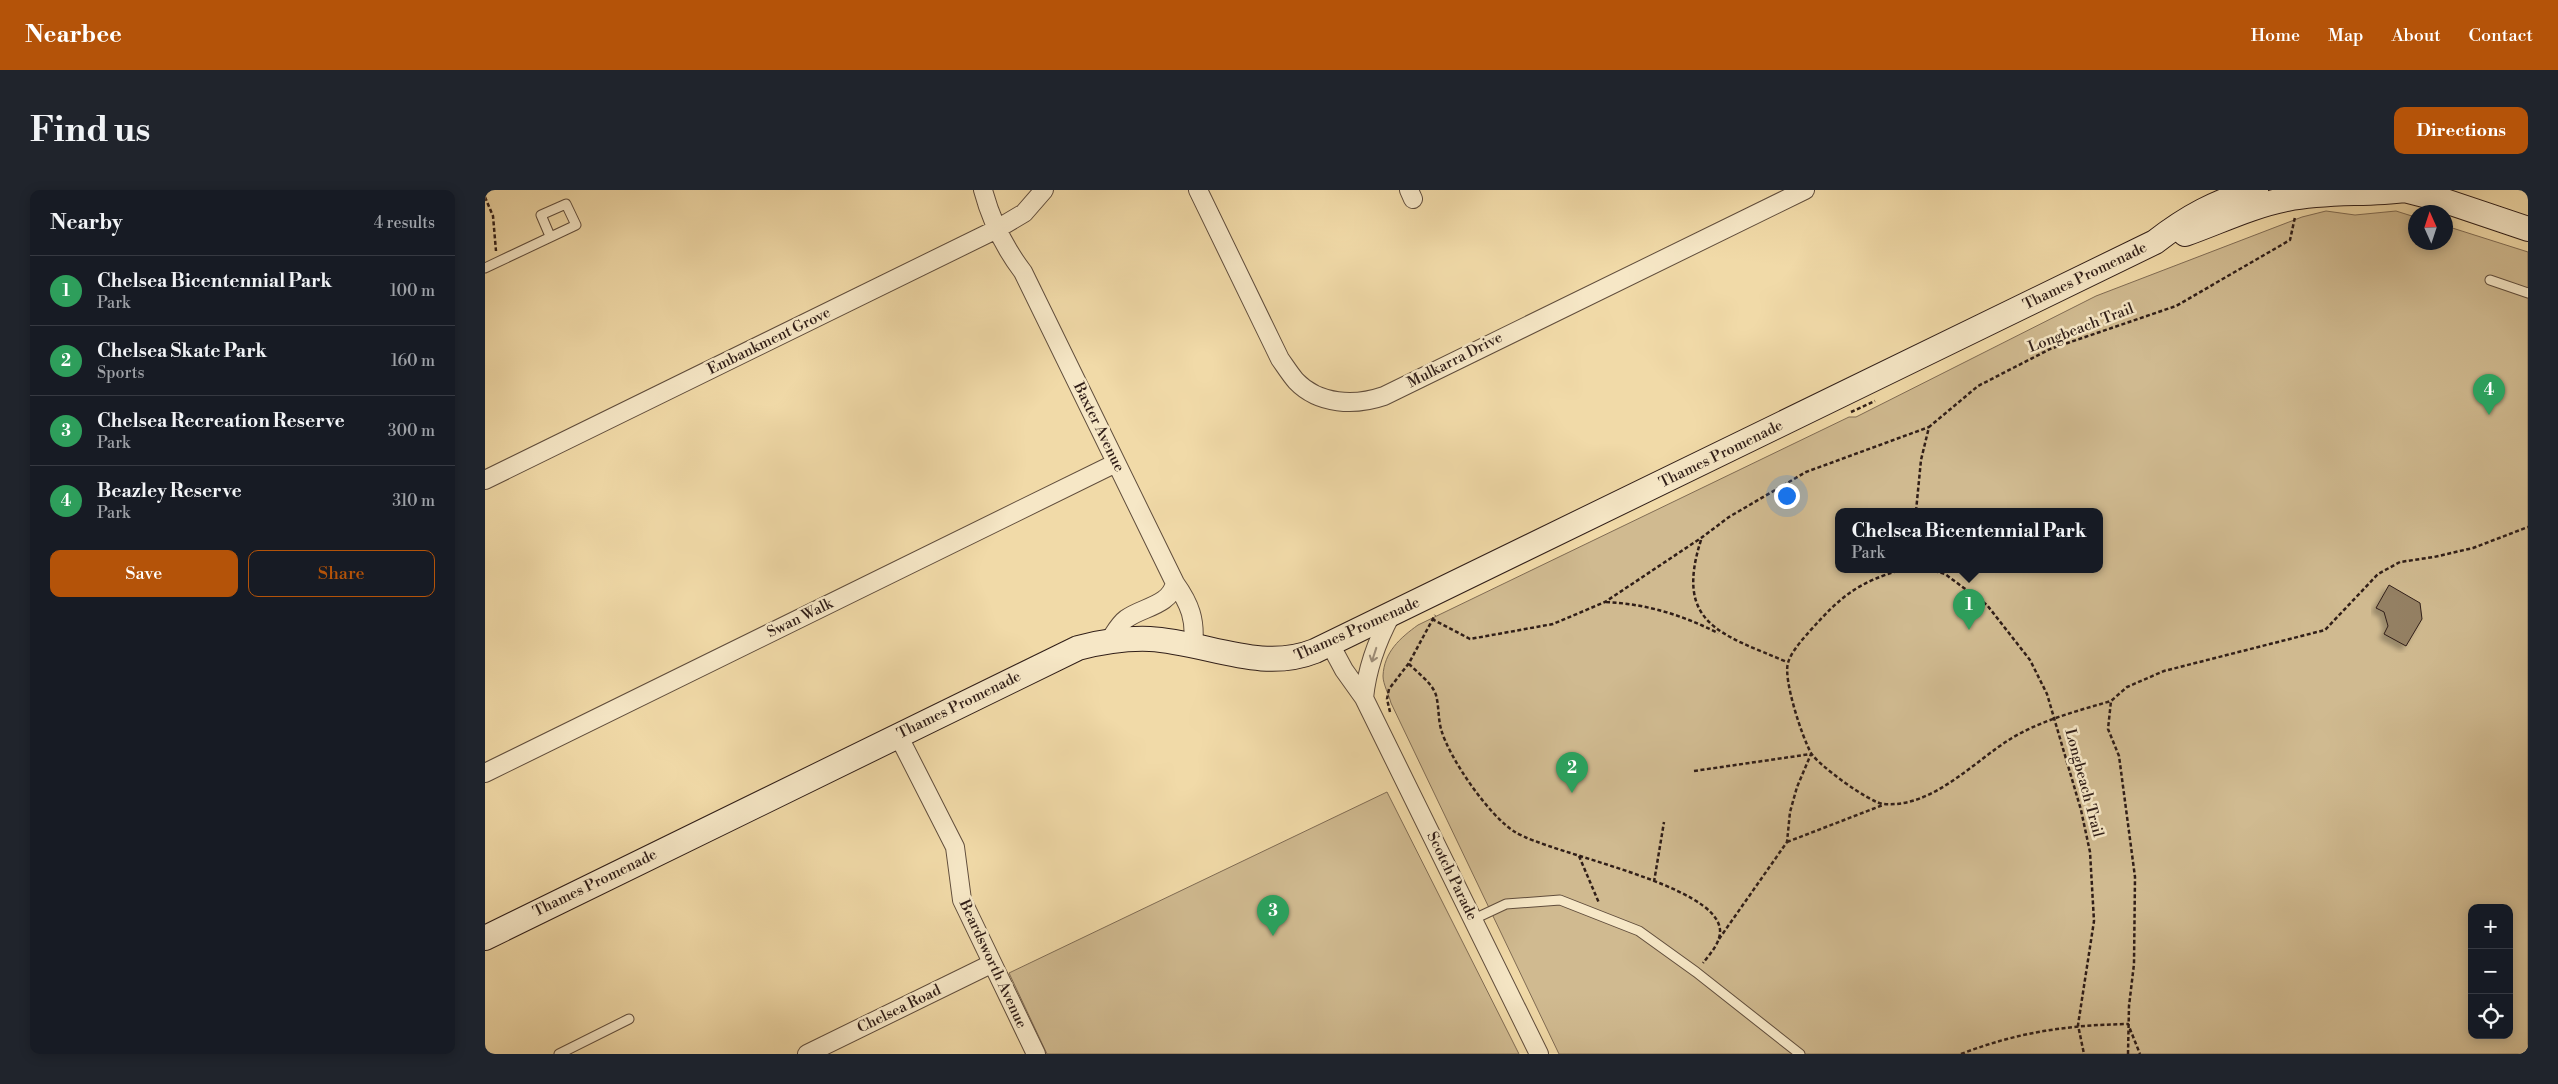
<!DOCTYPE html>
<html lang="en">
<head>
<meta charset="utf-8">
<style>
  :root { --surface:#171b24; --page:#20242c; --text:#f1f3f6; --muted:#9ea1a6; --line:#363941; --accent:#b45309 }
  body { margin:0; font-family:"Libre Bodoni",serif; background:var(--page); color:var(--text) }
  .controls { position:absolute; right:15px; bottom:15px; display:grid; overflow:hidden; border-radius:10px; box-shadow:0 2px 12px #0003 }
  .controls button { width:45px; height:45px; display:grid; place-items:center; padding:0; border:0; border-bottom:1px solid var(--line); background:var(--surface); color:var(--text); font:25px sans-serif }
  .compass { position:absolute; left:1923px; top:15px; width:45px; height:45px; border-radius:50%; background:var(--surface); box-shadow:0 2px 12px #0003; rotate:357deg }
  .you { position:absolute; left:1301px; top:305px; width:18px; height:18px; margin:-12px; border:4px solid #fff; border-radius:50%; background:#1a73e8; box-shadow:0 0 0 8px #1a73e833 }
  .badge { display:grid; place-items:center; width:32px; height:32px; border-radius:50%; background:var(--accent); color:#fff; font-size:16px; font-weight:700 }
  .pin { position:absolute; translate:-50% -41px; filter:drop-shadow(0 1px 2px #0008) }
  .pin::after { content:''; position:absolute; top:26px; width:18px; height:15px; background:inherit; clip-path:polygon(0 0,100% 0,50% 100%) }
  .popup { position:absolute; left:1350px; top:318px; width:268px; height:65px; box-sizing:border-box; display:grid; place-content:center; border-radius:10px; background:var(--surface); filter:drop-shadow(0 1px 4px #0005); font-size:16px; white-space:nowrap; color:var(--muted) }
  .popup b { font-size:19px; color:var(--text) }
  .popup::after { content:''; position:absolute; left:50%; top:100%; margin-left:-10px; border:10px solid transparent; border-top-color:var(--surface) }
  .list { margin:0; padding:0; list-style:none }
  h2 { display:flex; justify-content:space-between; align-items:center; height:65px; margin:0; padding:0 20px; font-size:21px }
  h2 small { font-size:16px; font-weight:400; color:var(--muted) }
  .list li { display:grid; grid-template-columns:32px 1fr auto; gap:15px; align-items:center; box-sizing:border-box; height:70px; padding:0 20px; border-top:1px solid var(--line) }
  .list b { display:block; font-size:19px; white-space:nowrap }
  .list p { margin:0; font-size:16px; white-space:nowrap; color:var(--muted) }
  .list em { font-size:16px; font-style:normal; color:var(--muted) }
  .actions { display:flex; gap:10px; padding:15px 20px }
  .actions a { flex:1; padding:11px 0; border:1px solid var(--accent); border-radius:10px; text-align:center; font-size:18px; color:var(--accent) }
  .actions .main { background:var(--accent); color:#fff }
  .icon { flex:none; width:28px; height:28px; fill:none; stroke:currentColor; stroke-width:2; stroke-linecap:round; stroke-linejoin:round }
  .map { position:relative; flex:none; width:2043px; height:864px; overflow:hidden; border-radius:10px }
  header { display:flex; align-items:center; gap:30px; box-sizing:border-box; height:70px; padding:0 25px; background:var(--accent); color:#fff }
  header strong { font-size:24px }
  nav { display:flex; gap:28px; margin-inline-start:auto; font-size:18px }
  .intro { display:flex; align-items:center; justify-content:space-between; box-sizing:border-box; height:120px; padding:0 30px }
  h1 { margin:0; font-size:35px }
  .button { padding:12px 22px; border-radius:10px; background:var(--accent); color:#fff; font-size:18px; font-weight:700 }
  main { display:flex; gap:30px; padding:0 30px }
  aside { flex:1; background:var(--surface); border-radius:10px; box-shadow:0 2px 12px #0003 }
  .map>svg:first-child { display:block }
</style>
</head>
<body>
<header>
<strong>Nearbee</strong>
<nav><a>Home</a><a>Map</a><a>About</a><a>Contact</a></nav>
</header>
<div class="intro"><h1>Find us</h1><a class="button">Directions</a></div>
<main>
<aside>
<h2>Nearby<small>4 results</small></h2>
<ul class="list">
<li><span class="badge" style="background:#2e9e5b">1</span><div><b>Chelsea Bicentennial Park</b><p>Park</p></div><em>100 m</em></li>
<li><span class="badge" style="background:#2e9e5b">2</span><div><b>Chelsea Skate Park</b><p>Sports</p></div><em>160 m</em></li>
<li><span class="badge" style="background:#2e9e5b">3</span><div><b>Chelsea Recreation Reserve</b><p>Park</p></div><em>300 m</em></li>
<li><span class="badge" style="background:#2e9e5b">4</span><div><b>Beazley Reserve</b><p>Park</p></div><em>310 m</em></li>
</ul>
<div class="actions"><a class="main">Save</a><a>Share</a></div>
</aside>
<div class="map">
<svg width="2043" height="864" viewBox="0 0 2043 864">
  <defs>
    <filter id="shadow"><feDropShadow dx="-4.5" dy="4.5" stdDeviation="2.5" flood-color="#0004"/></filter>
  </defs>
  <rect width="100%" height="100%" fill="#f1daa8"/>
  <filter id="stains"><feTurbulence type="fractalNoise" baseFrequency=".004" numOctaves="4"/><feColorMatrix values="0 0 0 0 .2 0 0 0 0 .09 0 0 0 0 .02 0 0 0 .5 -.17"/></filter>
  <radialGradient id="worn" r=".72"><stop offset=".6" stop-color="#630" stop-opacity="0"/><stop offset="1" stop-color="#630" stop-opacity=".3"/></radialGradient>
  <!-- green -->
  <path fill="#d0ba90" stroke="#806c54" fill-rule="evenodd" d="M 1841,21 L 1870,25 L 1911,21 L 1930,27 L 1930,52 L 1960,52 L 1961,36 L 2043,62 L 2043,864 L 1074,864 L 906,513 C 904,505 898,494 898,486 C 899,462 915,448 933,435 L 1364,227 L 1371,227 L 1611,106 L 1817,27 ZM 1354,321 L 1614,321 L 1614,379 L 1354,379 ZM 1987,718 L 2024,718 L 2024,845 L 1987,845 Z
    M 902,602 L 1034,864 L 562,864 L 524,783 Z"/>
  <!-- building -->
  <path fill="#948063" stroke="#301e18" filter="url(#shadow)" d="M 1904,395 L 1935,413 L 1937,429 L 1921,456 L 1899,444 L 1903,436 L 1899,422 L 1891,418 Z"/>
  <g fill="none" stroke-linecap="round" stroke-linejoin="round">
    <!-- lane casing -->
    <g stroke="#604d3c" stroke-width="11">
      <path id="lane" d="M 0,78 L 91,35 L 81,14 L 56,25 L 65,46
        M 2005,90 L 2043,103
        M 989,729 L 1021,714 L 1075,710 L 1154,741 L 1211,782 L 1315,864
        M 74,864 L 144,829"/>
    </g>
    <!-- street casing -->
    <g stroke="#604d3c" stroke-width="20">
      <path id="street" d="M 498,0 C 506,30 519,57 538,82 L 690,393 C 705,414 711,430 708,456
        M 713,0 L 795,169 C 800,176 805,184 811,191 C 834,215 870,216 899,206 L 1320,0
        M 924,0 L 928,9
        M 0,290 L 512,39 L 539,23 L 559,0
        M 624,451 C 629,444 634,434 641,429 C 657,417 685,416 690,393
        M 845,454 L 859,480 L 879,508 L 1054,864
        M 879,508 C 882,478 892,451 906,425
        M 413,545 L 470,657 L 477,710 L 551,864
        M 0,583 L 631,273
        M 322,864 L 506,774"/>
    </g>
    <!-- secondary casing -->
    <g stroke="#301e18" stroke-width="26">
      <path id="secondary" d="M 1919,0 L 1954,9 L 2043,39
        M 1700,44 C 1734,32 1766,16 1802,9 C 1841,1 1880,5 1920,0
        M 0,748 L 593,458 C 616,452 641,448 665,449 C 721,452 775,483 830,461 L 1670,52 C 1702,27 1732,11 1771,0"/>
    </g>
    <!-- path -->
    <path stroke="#301e18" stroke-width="2.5" stroke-dasharray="4 2.5" stroke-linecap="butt" d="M 0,7 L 8,26 L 11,61
      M 1366,222 L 1390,211
      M 1431,321 L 1436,270 L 1444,237 L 1493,196 L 1565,159 L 1691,116 L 1805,50 L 1810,27
      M 1216,350 C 1189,434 1236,444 1302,472
      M 1419,379 C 1373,392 1356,406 1324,442 C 1317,450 1306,462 1303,473 C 1298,489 1317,547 1326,563 C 1332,574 1386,614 1399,614 C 1448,618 1489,571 1527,548 C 1557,530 1592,521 1626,511
      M 1443,379 L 1460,384 L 1502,415 L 1545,470 L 1562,504 L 1596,620 L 1605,662 L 1609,731 L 1593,835 L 1599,864
      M 1121,412 C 1162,414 1197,425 1233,443
      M 947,429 L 985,449 L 1068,434 L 1120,412 L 1216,348 L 1244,327 L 1321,282 L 1444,237
      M 924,474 C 933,483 947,493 951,505 C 954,516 953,528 956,539 C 964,568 1004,626 1030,642 C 1068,665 1232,694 1235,740 C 1236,752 1225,764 1218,773
      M 905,522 L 902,509 L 904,499 L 924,473 L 950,425
      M 1209,581 L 1326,564
      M 1302,652 L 1398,615
      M 1094,666 L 1114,713
      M 1169,692 L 1179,632
      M 1234,749 L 1302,652 L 1305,622 L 1312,597 L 1326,564
      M 1476,864 C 1533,842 1583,835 1643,834 L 1655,864
      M 1643,864 L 1644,816 L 1649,774 L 1650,687 L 1634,566 L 1623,539 L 1626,511 L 1642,497 L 1679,481 L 1840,440 L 1893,384 L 1915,372 L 1949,367 L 1988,358 L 2043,337"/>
    <!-- lane -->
    <use href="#lane" stroke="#f6e7c6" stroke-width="9"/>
    <!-- street -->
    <use href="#street" stroke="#f6e7c6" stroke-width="18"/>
    <!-- secondary -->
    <use href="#secondary" stroke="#f6e7c6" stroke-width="24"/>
  </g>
  <!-- one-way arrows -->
  <defs><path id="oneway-shaft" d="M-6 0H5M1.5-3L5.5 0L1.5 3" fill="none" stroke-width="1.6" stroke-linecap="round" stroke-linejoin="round" transform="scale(1.25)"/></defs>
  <use stroke="#9d8d78" href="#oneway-shaft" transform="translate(889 465) rotate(108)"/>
  <g text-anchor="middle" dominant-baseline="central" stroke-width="5" stroke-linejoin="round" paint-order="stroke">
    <!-- street labels -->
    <g font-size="15" fill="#301e18" stroke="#f6e7c6">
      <text transform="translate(1600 86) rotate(-26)">Thames Promenade</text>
      <text transform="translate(1596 138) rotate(-21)">Longbeach Trail</text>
      <text transform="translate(284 151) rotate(-26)">Embankment Grove</text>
      <text transform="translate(970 170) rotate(-27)">Mulkarra Drive</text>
      <text transform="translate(614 237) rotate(64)">Baxter Avenue</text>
      <text transform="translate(1236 264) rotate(-26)">Thames Promenade</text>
      <text transform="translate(315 428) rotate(-26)">Swan Walk</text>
      <text transform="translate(872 439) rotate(-24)">Thames Promenade</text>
      <text transform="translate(474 515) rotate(-26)">Thames Promenade</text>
      <text transform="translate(1599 593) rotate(75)">Longbeach Trail</text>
      <text transform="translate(967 686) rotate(64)">Scotch Parade</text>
      <text transform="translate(110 693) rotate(-26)">Thames Promenade</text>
      <text transform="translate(508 774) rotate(65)">Beardsworth Avenue</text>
      <text transform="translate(414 819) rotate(-26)">Chelsea Road</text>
    </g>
  </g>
  <rect width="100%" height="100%" filter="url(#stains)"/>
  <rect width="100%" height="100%" fill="url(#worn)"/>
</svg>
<div class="controls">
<button>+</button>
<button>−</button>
<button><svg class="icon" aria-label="locate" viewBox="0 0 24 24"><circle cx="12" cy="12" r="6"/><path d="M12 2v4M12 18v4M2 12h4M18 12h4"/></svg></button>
</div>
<svg class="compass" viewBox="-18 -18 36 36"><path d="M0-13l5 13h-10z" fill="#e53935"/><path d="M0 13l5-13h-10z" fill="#9ea1a6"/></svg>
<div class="you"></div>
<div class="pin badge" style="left:1484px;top:440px;background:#2e9e5b">1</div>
<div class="popup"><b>Chelsea Bicentennial Park</b>Park</div>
<div class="pin badge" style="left:1087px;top:603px;background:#2e9e5b">2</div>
<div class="pin badge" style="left:788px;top:746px;background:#2e9e5b">3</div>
<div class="pin badge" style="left:2004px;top:225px;background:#2e9e5b">4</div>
</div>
</main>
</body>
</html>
